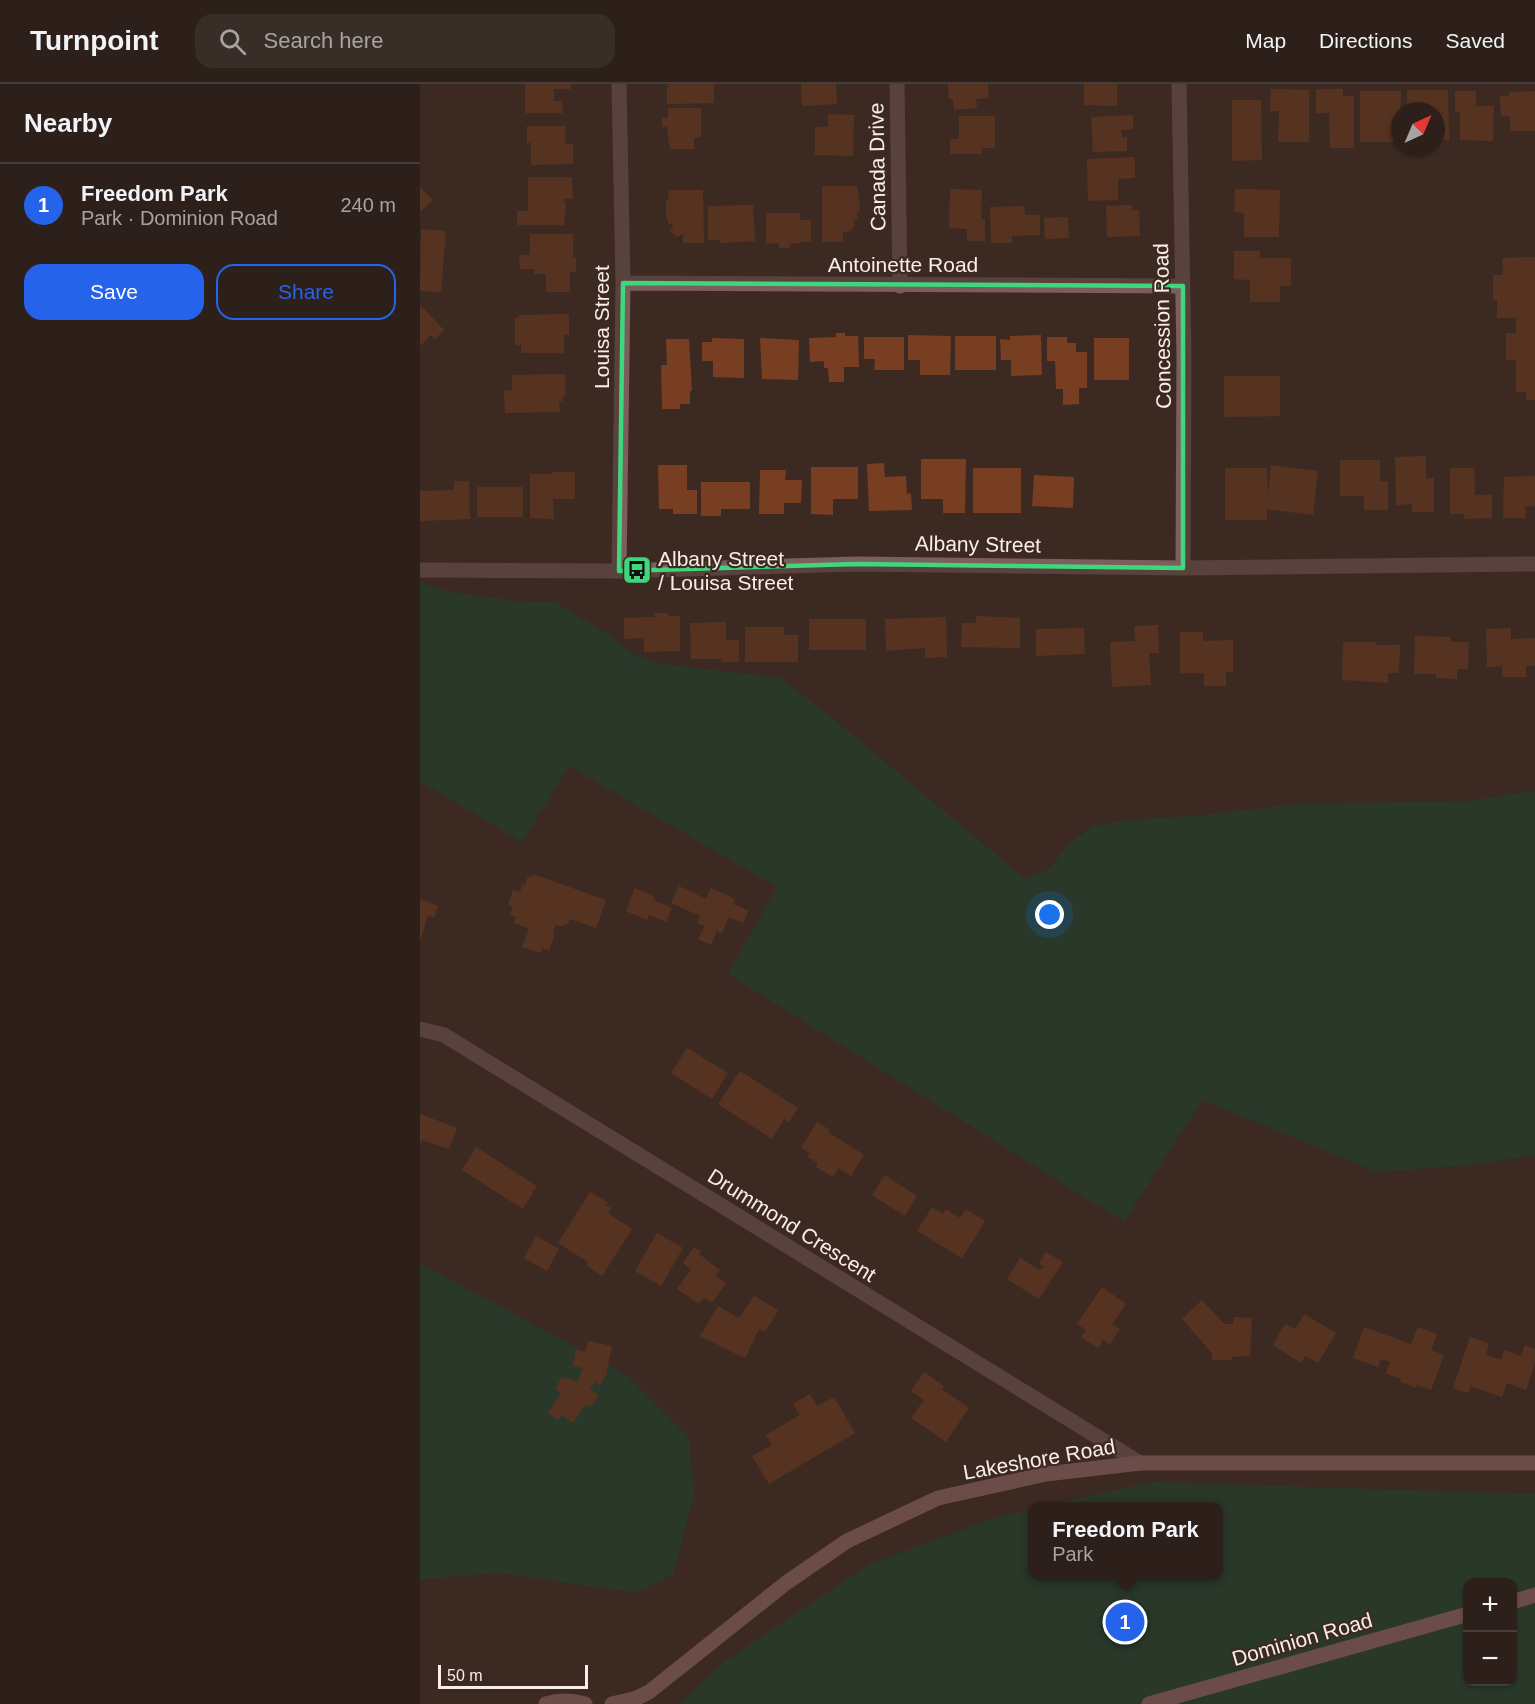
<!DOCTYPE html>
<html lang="en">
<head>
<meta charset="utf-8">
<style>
  :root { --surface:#2d201a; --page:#392d27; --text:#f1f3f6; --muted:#a7a3a2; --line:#483e39; --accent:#2563eb }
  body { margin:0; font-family:Arial,sans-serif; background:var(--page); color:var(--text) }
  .controls { position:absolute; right:18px; bottom:18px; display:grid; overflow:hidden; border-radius:12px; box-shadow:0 2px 4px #0004 }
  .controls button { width:54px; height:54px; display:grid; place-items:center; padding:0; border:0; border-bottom:2px solid var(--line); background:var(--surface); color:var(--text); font:30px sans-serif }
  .compass { position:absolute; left:971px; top:18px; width:54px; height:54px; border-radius:50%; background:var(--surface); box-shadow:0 2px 4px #0004; rotate:44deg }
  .scale { position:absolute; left:18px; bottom:15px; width:150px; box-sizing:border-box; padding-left:6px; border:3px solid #f9ede7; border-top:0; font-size:16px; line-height:21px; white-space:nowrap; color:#f9ede7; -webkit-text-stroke:4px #3c2a22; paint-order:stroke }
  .you { position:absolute; left:630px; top:831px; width:21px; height:21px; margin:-15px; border:4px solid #fff; border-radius:50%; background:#1a73e8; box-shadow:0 0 0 9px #1a73e833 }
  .badge { display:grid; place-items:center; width:39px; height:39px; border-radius:50%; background:var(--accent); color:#fff; font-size:20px; font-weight:700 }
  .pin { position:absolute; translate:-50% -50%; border:3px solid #fff; box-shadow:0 2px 6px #0006 }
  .popup { position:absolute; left:608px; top:1418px; width:195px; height:78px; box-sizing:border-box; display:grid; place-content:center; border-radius:12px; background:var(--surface); filter:drop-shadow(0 2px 4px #0005); font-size:20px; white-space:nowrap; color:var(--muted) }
  .popup b { font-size:22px; color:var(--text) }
  .popup::after { content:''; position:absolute; left:50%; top:100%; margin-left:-12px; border:12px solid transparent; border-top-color:var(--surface) }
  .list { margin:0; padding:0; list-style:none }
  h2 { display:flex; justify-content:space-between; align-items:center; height:78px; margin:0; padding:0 24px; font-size:26px }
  h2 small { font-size:20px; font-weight:400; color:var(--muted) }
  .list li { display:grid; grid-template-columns:39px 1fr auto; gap:18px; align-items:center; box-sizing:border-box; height:84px; padding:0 24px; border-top:2px solid var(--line) }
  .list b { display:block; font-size:22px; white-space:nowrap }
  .list p { margin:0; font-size:20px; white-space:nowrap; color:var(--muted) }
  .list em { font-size:20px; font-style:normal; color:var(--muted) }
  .actions { display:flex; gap:12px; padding:18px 24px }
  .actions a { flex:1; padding:14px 0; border:2px solid var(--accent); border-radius:18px; text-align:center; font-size:21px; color:var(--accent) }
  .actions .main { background:var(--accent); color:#fff }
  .icon { flex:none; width:33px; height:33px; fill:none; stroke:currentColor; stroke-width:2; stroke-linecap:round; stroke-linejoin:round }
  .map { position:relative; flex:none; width:1115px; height:1620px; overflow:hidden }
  header { display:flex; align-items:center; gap:36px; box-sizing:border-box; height:84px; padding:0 30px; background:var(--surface); border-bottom:2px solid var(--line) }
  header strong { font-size:28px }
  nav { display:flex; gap:33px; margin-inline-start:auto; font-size:21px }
  .search { width:420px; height:54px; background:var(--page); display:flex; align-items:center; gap:15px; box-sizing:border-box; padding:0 21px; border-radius:18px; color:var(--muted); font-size:22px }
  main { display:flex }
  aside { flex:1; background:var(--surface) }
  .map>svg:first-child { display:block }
</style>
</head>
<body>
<header>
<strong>Turnpoint</strong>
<div class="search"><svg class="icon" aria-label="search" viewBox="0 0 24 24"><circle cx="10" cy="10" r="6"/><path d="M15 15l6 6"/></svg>Search here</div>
<nav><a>Map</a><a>Directions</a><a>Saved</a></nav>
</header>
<main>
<aside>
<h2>Nearby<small></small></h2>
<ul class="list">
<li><span class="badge">1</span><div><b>Freedom Park</b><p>Park · Dominion Road</p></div><em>240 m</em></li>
</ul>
<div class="actions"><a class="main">Save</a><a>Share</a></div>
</aside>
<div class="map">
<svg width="1115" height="1620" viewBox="0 0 1115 1620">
  <rect width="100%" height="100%" fill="#3c2a22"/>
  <!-- green -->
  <path fill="#124932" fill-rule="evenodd" d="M 0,499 L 33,508 L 95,517 L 135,518 L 188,550 L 213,570 L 242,580 L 361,594 L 411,633 L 605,795 L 629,785 L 649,760 L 673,742 L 709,736 L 785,731 L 873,720 L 1049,717 L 1115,707 L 1115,1071 L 1049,1081 L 957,1088 L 782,1016 L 704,1138 L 308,890 L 357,803 L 149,682 L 102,758 L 0,697 Z
    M 0,1179 L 207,1291 L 269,1353 L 274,1412 L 253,1490 L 217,1509 L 81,1489 L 0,1495 Z
    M 734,1398 L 1115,1410 L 1115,1620 L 259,1620 L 304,1578 L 450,1480 L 577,1433 L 612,1425 L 612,1492 L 798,1492 L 798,1422 L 623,1422 ZM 1048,1498 L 1092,1498 L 1092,1598 L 1048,1598 Z"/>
  <!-- building -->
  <path fill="#773e21" d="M 105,0 L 151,0 L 151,5 L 134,5 L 134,17 L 142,17 L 143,29 L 105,29 Z
    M 249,0 L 294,0 L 294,19 L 247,20 L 247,2 Z
    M 381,0 L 416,0 L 417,20 L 382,22 Z
    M 528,0 L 568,0 L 569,14 L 556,15 L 557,24 L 534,26 L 533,15 L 529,15 Z
    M 664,0 L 697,0 L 697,22 L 664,21 Z
    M 851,5 L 889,6 L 889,58 L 858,58 L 859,27 L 850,27 Z
    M 896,5 L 923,5 L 923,12 L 934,12 L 934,64 L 910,64 L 909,29 L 896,29 Z
    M 987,6 L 1028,6 L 1029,56 L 1016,56 L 1016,27 L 987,27 Z
    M 940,7 L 981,7 L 980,58 L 940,58 Z
    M 1035,7 L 1056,7 L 1056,22 L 1074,22 L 1073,57 L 1040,56 L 1040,28 L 1035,27 Z
    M 1115,7 L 1115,47 L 1090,47 L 1090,32 L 1081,32 L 1080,12 L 1089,12 L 1089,8 Z
    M 812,16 L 841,16 L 842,76 L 812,77 Z
    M 248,24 L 281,24 L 281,53 L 274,54 L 274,65 L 250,65 L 247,43 L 242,43 L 242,34 L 248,34 Z
    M 408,30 L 434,31 L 433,72 L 395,71 L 395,43 L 408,43 Z
    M 713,31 L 713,45 L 701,46 L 702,53 L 707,53 L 707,67 L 673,68 L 671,33 Z
    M 539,32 L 575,32 L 575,64 L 562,64 L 562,70 L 530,70 L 530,55 L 539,55 Z
    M 107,42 L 146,42 L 145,60 L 153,60 L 153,80 L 111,81 L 111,59 L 107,59 Z
    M 715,73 L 715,94 L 698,95 L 698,116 L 668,117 L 667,75 Z
    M 108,93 L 152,93 L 153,115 L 144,115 L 144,118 L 146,118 L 144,141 L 97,141 L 97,127 L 108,127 Z
    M 402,102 L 437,102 L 440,126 L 437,130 L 437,135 L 433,136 L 435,142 L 428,149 L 423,147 L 423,158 L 402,158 Z
    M 0,103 L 13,116 L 0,128 Z
    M 530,105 L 562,106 L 561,135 L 565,135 L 565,157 L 547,157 L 547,145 L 529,144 Z
    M 815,105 L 860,106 L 859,153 L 824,153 L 824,129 L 814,128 Z
    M 248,106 L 283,106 L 284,159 L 263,159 L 263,150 L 257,153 L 250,147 L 253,144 L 252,140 L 248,140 L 248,134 L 246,134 L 246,115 L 249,115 Z
    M 333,121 L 335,157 L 300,159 L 300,156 L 288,156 L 288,122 Z
    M 712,121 L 712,126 L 719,126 L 720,152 L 687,153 L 686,122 Z
    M 604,122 L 605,131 L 620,131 L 620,151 L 592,152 L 592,159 L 571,159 L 570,123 Z
    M 346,129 L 380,129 L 380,136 L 391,136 L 391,157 L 370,160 L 370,164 L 359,164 L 359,159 L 346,160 Z
    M 648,133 L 649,154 L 625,155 L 624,134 Z
    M 1,145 L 26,147 L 21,208 L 0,207 Z
    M 110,150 L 153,150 L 153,174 L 156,174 L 156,188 L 150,188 L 150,208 L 126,208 L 126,190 L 114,190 L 114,185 L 100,185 L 99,171 L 110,171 Z
    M 814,167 L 840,167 L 840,174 L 871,174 L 871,202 L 860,202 L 860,218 L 830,218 L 830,196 L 814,195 Z
    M 1115,173 L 1115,316 L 1106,316 L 1106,308 L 1096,308 L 1096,276 L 1086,276 L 1086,249 L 1096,249 L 1096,234 L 1077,234 L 1077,216 L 1073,216 L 1073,191 L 1083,191 L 1082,174 Z
    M 0,221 L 24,246 L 15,255 L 11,251 L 0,262 Z
    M 149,230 L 149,251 L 144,251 L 144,269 L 101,269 L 101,261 L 95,261 L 95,234 L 99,234 L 99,231 Z
    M 416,249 L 425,249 L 425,252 L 438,252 L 439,283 L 424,283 L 424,298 L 409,298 L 408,284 L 404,284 L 404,277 L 390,278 L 389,254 L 416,253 Z
    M 488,251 L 531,252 L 530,291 L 500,291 L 500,276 L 488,276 Z
    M 621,251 L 622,291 L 591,292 L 591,276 L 581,276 L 580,255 L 590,256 L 590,252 Z
    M 535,252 L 576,252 L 576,286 L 535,286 Z
    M 444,253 L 484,253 L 484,286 L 454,286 L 455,275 L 444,275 Z
    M 627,253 L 647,253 L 647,259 L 656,259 L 656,268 L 667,268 L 667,304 L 659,304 L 659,320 L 643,321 L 643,305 L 636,305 L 635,277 L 627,277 Z
    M 292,254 L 324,255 L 324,294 L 293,293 L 293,277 L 282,277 L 282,258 L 292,258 Z
    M 340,254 L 379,256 L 378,296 L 342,295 Z
    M 674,254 L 709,254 L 709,296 L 674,296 Z
    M 246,255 L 269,255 L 272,307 L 270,307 L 270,320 L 260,320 L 260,325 L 242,325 L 241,281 L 247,281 Z
    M 145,290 L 146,312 L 143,312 L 143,317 L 139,317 L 140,328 L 85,329 L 84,307 L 92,306 L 92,291 Z
    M 804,292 L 860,292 L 860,332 L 804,333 Z
    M 1006,372 L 1006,395 L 1014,394 L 1014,428 L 992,428 L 992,420 L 976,421 L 975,373 Z
    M 501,375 L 546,375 L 545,429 L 523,429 L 523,415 L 501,415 Z
    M 920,376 L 960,376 L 960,397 L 968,397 L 968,426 L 944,426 L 944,412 L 920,412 Z
    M 464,379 L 465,393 L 486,392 L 487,410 L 491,409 L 492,426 L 449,427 L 447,380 Z
    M 238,381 L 267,381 L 267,406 L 277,406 L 277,430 L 253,430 L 253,425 L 239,425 Z
    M 851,381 L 898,387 L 893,431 L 847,425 L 847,436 L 805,436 L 805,384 L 847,384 L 848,413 Z
    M 391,383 L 438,383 L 438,415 L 413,415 L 413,431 L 391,430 Z
    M 553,384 L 601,384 L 601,429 L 553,429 Z
    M 1030,384 L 1054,384 L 1055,411 L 1072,411 L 1072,434 L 1044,435 L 1044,430 L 1030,430 Z
    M 340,386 L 366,386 L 365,396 L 382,396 L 381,419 L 364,419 L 364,430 L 339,430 Z
    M 132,388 L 155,388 L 155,415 L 133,415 L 134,435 L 110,434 L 110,390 L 132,390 Z
    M 614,391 L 654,393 L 653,424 L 612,422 Z
    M 1115,392 L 1115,422 L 1105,423 L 1106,434 L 1083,434 L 1084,393 Z
    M 34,397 L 49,397 L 50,435 L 0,437 L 0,407 L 34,406 Z
    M 281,398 L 330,398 L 330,425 L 301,425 L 301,432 L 281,432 Z
    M 57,403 L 103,403 L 103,433 L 57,433 Z
    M 235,529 L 248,529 L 248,532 L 260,532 L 260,567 L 224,568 L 224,554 L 204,555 L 204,534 L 235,533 Z
    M 556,532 L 600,534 L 600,564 L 541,563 L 542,539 L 556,539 Z
    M 526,533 L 527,573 L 505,574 L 505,564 L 466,567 L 465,535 Z
    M 389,535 L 446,535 L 446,566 L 389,566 Z
    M 306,538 L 306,556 L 319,556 L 319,578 L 301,578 L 301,575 L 271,575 L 270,539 Z
    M 738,541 L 739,569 L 729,569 L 731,601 L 692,603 L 690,558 L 715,557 L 714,542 Z
    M 325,543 L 364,543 L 364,551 L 378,551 L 378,578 L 325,578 Z
    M 664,544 L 665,570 L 616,572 L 616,545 Z
    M 1091,544 L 1091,555 L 1115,554 L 1115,582 L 1106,582 L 1106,593 L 1082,593 L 1082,582 L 1067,583 L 1066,545 Z
    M 760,548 L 783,548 L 783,557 L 813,556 L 813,588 L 806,588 L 806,602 L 784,602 L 784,589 L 760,589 Z
    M 995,552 L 1031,553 L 1031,558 L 1049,558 L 1048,585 L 1037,585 L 1037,595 L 1016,594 L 1016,590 L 994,590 Z
    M 923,558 L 956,558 L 956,561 L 980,561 L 979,589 L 968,589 L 968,599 L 922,596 Z
    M 113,790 L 186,816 L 176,844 L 150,835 L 148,840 L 140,842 L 136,840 L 133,849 L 135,850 L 129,867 L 122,864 L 121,869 L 102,863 L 109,845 L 94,839 L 96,833 L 90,831 L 93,823 L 88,821 L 93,806 L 100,808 L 102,801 L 105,801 L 108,792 L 112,793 Z
    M 259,802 L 286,815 L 291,804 L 315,815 L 313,820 L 329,827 L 323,839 L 309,833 L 301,850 L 297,847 L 291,861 L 278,855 L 285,842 L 277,839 L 280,832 L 251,819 Z
    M 215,804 L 235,813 L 234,816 L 252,824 L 246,838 L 229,831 L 227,836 L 206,827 Z
    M 0,815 L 18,822 L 14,834 L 8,831 L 0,858 Z
    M 267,964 L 308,989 L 292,1015 L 251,989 Z
    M 320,987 L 378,1024 L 369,1038 L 364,1035 L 352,1055 L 298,1020 Z
    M 0,1030 L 37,1044 L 29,1065 L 2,1056 L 0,1060 Z
    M 397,1038 L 410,1046 L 408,1048 L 444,1071 L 431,1092 L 418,1084 L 413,1093 L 396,1083 L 398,1079 L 388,1073 L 390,1069 L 381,1064 Z
    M 56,1063 L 117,1102 L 103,1125 L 42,1086 Z
    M 465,1091 L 497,1112 L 485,1132 L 452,1111 Z
    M 170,1108 L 188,1118 L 186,1121 L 191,1124 L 188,1129 L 212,1145 L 182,1192 L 166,1181 L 168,1178 L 138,1159 Z
    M 512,1123 L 523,1130 L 526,1125 L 540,1134 L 546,1125 L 565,1137 L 542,1174 L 497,1147 Z
    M 237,1149 L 263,1164 L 241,1202 L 215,1187 Z
    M 116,1152 L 139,1165 L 127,1187 L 104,1174 Z
    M 274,1163 L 281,1167 L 279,1170 L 300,1186 L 296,1192 L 306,1199 L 292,1219 L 284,1214 L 279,1220 L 257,1205 L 271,1185 L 263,1179 Z
    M 626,1168 L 643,1178 L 619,1215 L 587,1195 L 600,1174 L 620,1186 L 623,1182 L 619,1180 Z
    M 682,1203 L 706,1220 L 692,1240 L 700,1245 L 690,1260 L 683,1256 L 678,1264 L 661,1253 L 666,1246 L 657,1240 Z
    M 334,1212 L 358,1226 L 345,1248 L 339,1245 L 325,1274 L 280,1252 L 298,1222 L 319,1234 Z
    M 782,1216 L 804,1240 L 813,1240 L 813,1233 L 832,1234 L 830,1272 L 812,1273 L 812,1276 L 792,1276 L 792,1269 L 762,1235 Z
    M 884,1230 L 916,1249 L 898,1279 L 885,1272 L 881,1279 L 853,1261 L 865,1240 L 875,1245 Z
    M 944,1243 L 991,1260 L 998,1243 L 1017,1250 L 1011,1266 L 1024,1271 L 1011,1306 L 997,1301 L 996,1304 L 980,1298 L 981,1295 L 966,1289 L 970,1278 L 961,1275 L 958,1283 L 933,1274 Z
    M 1050,1253 L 1069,1259 L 1066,1271 L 1081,1276 L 1084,1266 L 1101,1272 L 1105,1261 L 1115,1265 L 1115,1279 L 1106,1306 L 1087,1299 L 1082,1313 L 1051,1302 L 1048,1309 L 1033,1304 Z
    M 168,1257 L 192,1262 L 186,1291 L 180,1301 L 175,1298 L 170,1305 L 179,1311 L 171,1323 L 166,1320 L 153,1339 L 142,1331 L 138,1336 L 128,1329 L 141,1309 L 135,1305 L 142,1293 L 145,1296 L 147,1293 L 157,1299 L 163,1284 L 153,1282 L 156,1266 L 165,1268 Z
    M 504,1288 L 524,1302 L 522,1305 L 549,1324 L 526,1358 L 491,1334 L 504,1316 L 491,1307 Z
    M 390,1310 L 397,1322 L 414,1313 L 435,1349 L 349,1400 L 332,1372 L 352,1361 L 346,1351 L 380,1331 L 373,1320 Z"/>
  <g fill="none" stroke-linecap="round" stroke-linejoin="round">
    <!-- minor -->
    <path stroke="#7c5e5d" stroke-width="15" d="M 477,0 L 480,202
      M 759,0 L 764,272 L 763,484
      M 203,199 L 763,202
      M 199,487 L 203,199 L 199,0
      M 0,945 L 24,951 L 720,1379"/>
    <!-- tertiary -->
    <path stroke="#7c5e5d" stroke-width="15" d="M 0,486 L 199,487 L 437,480 L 763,484 L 1115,480"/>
    <!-- secondary -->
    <path stroke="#a77776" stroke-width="15" d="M 1092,1518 L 1115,1511
      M 126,1620 C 139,1616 151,1616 165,1620
      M 192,1620 L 217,1614 L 229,1608 L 366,1499 L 427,1457 L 518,1414 L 626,1390 L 720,1379 L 1115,1379
      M 729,1620 L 1048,1530"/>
  </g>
  <!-- marked area -->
  <path d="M0 0H1115V1620H0ZM 203,199 L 763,202 L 763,484 L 437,480 L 199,487 Z" fill="#3c2a22" fill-opacity=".55" fill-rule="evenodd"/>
  <path fill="none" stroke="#3fd77d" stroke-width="4.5" stroke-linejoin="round" d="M 203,199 L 763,202 L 763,484 L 437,480 L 199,487 Z"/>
  <!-- icons -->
  <defs>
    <g id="bus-square" transform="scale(1.5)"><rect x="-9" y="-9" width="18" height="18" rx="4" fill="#3fd77d" stroke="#3c2a22"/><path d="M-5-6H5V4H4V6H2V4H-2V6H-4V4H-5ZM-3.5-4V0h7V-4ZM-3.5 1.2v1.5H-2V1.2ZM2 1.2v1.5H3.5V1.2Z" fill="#111"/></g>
  </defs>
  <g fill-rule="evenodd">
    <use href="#bus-square" x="217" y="486"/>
  </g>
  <g text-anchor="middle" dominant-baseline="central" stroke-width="4.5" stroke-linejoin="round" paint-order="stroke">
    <!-- street labels -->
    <g font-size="21" fill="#f9ede7" stroke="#3c2a22">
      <text transform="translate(457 83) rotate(-91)">Canada Drive</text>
      <text x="483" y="180">Antoinette Road</text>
      <text transform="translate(742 242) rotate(-91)">Concession Road</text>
      <text transform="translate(181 243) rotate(-90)">Louisa Street</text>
      <text transform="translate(558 460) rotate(1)">Albany Street</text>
      <text transform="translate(372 1141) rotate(32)">Drummond Crescent</text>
      <text transform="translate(619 1375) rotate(-10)">Lakeshore Road</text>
      <text transform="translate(882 1555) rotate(-16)">Dominion Road</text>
    </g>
    <!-- poi labels -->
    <g font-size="21" fill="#f9ede7" stroke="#3c2a22" text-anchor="start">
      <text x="238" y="474">Albany Street<tspan x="238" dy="24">/ Louisa Street</tspan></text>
    </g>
  </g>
</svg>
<div class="controls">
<button>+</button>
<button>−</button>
</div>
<svg class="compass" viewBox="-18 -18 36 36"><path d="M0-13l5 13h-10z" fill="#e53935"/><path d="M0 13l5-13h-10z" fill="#a7a3a2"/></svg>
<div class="scale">50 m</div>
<div class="you"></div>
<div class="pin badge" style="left:705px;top:1538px">1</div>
<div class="popup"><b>Freedom Park</b>Park</div>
</div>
</main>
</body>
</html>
